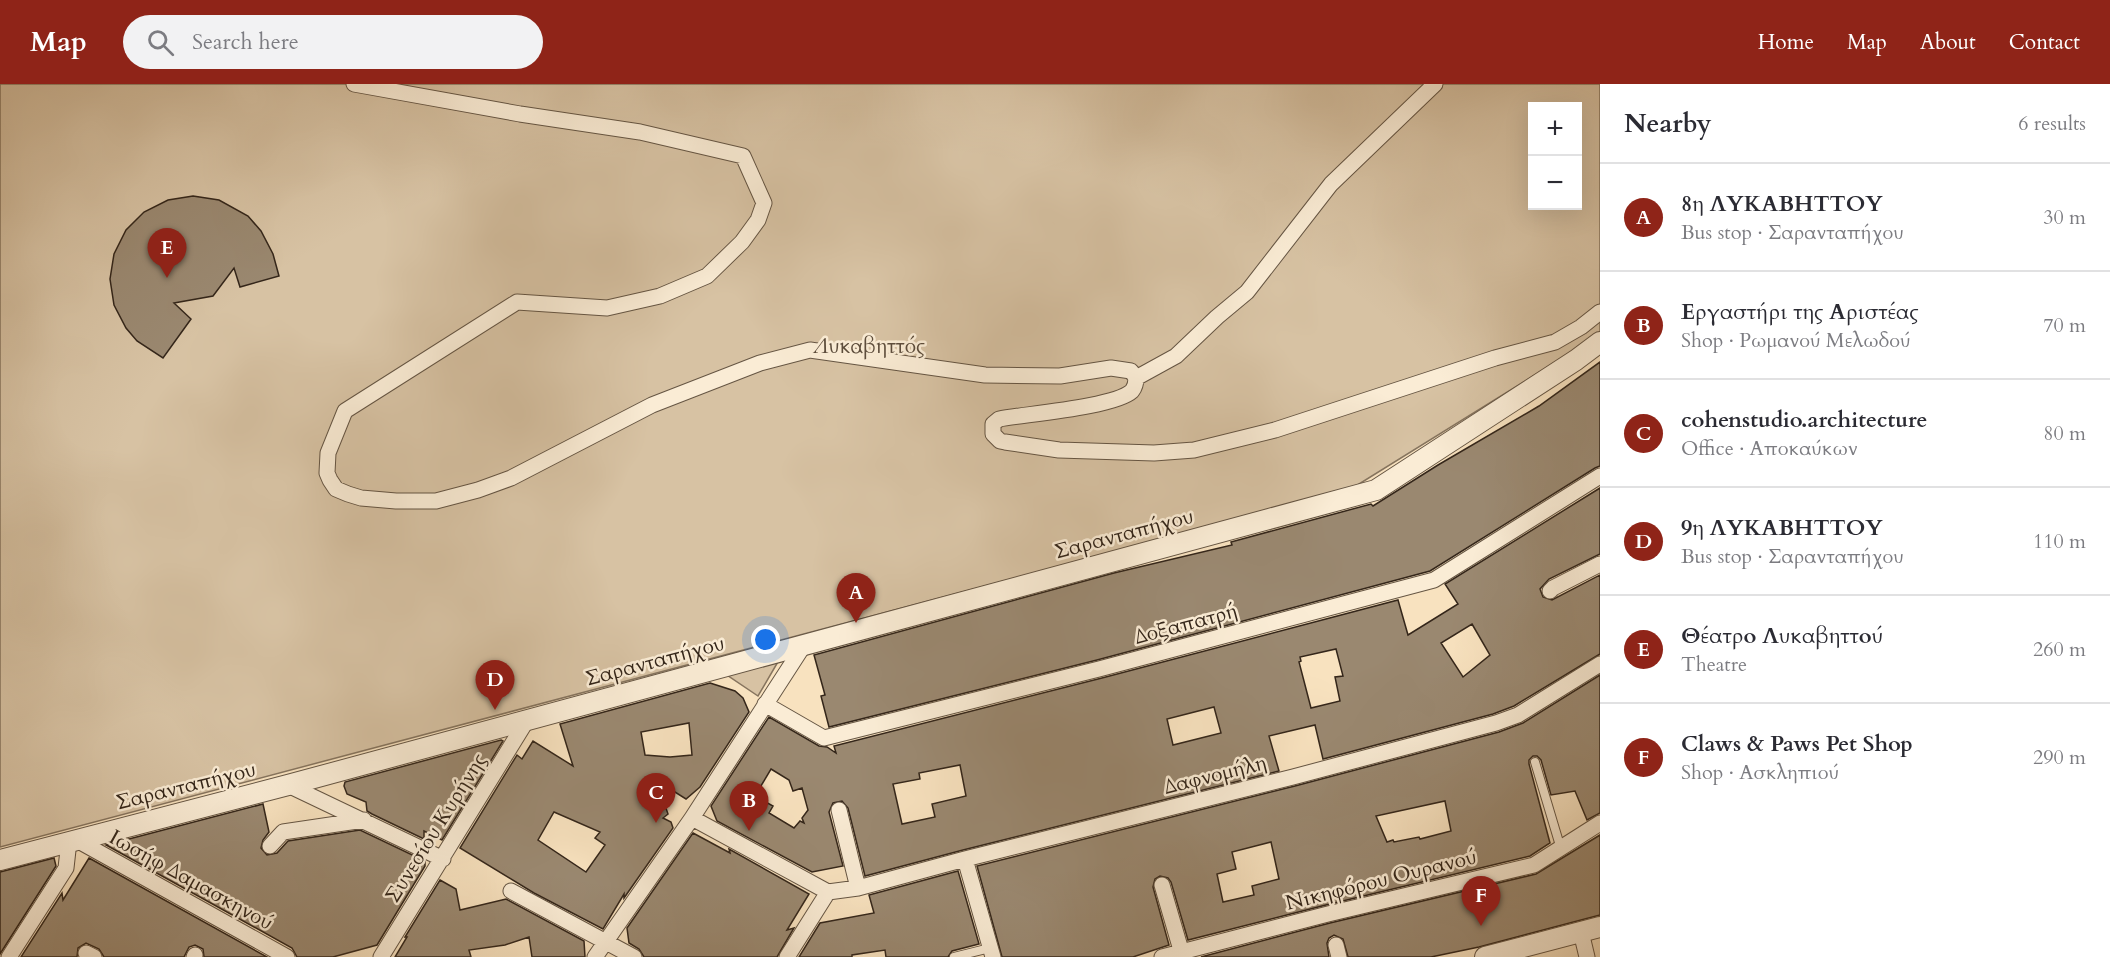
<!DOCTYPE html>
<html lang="en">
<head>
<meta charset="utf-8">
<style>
  :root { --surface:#fff; --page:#f2f2f3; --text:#2b2b33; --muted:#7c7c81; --line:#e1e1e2; --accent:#8f2418 }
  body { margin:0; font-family:Cardo,serif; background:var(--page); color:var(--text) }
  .controls { position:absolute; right:18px; top:18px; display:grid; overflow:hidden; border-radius:0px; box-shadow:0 6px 24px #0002 }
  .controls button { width:54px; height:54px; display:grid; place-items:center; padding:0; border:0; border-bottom:2px solid var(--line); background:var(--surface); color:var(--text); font:30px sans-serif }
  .you { position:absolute; left:766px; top:556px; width:21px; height:21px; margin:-15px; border:4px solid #fff; border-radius:50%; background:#1a73e8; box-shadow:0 0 0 9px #1a73e833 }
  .badge { display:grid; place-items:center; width:39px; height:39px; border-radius:50%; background:var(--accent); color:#fff; font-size:20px; font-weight:700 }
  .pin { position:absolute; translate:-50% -50px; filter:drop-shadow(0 2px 3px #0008) }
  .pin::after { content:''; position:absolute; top:32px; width:21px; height:18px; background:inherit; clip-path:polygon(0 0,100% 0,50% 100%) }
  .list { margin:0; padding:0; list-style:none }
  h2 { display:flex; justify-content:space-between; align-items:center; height:78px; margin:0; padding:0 24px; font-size:26px }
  h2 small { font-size:20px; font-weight:400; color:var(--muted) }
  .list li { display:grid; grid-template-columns:39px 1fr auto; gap:18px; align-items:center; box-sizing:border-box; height:108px; padding:0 24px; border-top:2px solid var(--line) }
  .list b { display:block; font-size:22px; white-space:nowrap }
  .list p { margin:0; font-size:20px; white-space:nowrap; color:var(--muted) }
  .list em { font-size:20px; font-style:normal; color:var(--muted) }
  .icon { flex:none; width:33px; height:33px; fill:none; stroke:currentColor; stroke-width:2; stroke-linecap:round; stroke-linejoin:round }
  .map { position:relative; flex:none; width:1600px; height:873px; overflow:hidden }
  header { display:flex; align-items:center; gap:36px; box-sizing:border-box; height:84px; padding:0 30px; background:var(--accent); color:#fff }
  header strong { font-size:28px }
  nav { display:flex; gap:33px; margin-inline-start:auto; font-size:21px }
  .search { width:420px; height:54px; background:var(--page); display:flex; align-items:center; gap:15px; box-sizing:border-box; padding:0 21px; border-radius:33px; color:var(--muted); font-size:22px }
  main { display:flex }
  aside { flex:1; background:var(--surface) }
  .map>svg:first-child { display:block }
</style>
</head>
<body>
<header>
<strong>Map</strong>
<div class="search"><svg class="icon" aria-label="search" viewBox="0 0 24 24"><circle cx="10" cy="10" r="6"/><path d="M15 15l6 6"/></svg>Search here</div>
<nav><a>Home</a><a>Map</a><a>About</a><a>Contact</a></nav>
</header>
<main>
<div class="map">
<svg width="1600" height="873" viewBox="0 0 1600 873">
  <rect width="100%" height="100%" fill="#f8e2bf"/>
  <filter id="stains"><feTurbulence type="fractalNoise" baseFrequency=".00333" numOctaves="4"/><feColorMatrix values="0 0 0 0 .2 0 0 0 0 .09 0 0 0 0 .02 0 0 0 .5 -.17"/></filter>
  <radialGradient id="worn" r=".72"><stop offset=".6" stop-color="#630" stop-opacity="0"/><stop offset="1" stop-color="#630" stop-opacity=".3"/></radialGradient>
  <!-- green -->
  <path fill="#d7c2a3" stroke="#86745e" stroke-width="1.5" fill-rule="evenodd" d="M 0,0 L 1600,0 L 1600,248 L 1575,266 L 1351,405 L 0,763 ZM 1532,22 L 1578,22 L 1578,122 L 1532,122 Z
    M 779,576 L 758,612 L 724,589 Z"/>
  <!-- building -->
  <path fill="#9a8870" stroke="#34261a" stroke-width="1.5" fill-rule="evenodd" d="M 193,112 L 219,116 L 248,132 L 261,147 L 273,170 L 279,192 L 240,203 L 234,184 L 213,212 L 174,219 L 191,235 L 163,274 L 137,257 L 126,244 L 114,221 L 110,195 L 114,170 L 126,146 L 144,128 L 168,116 Z
    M 1600,278 L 1600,382 L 1595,384 L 1430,487 L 1097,576 L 829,643 L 821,612 L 825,611 L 814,571 L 1114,489 L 1232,461 L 1231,458 L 1371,420 L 1373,422 L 1438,381 L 1539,322 Z
    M 1600,404 L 1600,470 L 1549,495 L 1540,505 L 1543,513 L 1552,516 L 1600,491 L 1600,570 L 1514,622 L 1493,630 L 1323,675 L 1315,641 L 1269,652 L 1279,687 L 963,766 L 865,792 L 848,724 L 842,717 L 833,719 L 829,728 L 843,782 L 812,788 L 717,737 L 711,722 L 769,633 L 819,662 L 827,663 L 836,669 L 834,662 L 1102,594 L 1398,516 L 1408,551 L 1458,520 L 1445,500 ZM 1472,540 L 1490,571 L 1463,593 L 1441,559 ZM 1336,565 L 1343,592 L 1335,593 L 1340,617 L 1311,624 L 1299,578 L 1301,577 L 1300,573 ZM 1214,623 L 1221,649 L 1173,661 L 1167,635 ZM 960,681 L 966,712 L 932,720 L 935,733 L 902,740 L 893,700 L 920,695 L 919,689 ZM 771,685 L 789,696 L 793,707 L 802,704 L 808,726 L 802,734 L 804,739 L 800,737 L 794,744 L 769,729 L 773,722 L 755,712 Z
    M 1600,591 L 1600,729 L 1587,736 L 1575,707 L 1551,711 L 1541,676 L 1537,672 L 1533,672 L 1529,676 L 1529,680 L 1550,759 L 1530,772 L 1326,821 L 1188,856 L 1171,798 L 1168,794 L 1160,792 L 1155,795 L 1153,803 L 1169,861 L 1133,873 L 1002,873 L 977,782 L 1295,702 L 1499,648 L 1523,639 ZM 1445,717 L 1451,747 L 1420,755 L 1419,753 L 1394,758 L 1393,756 L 1387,758 L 1376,732 ZM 1271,758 L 1279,795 L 1252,802 L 1254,811 L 1223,818 L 1217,790 L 1236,785 L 1232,768 Z
    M 710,599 L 735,607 L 743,614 L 749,628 L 700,703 L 686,715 L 656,696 L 668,730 L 663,734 L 671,738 L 673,744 L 624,814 L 624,810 L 603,845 L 534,809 L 460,764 L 517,671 L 522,675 L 533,657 L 573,682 L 560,640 ZM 689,639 L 692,671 L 670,673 L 645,671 L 641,648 ZM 554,728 L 600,748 L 595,754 L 605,761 L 586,788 L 538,756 Z
    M 501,656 L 503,657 L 442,756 L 424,747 L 424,755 L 372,730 L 367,727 L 366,718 L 347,710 L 344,702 L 345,698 Z
    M 263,720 L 269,748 L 263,756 L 261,764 L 267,771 L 277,769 L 288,757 L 360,746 L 425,777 L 425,782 L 377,861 L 333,873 L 297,873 L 292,864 L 106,761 Z
    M 693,749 L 730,769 L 729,765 L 809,810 L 787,846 L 794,844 L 777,873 L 644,873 L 639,865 L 629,859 L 627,844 Z
    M 1600,751 L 1600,831 L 1479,863 L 1431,873 L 1348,873 L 1343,855 L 1334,851 L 1329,854 L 1327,859 L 1329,873 L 1201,873 L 1330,839 L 1536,790 Z
    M 54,774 L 56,782 L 0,870 L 0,788 Z
    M 89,774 L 267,873 L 204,873 L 203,865 L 195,861 L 189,863 L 184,873 L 104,873 L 99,865 L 86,859 L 78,864 L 77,873 L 21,873 L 62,809 L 63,816 Z
    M 958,787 L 979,860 L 952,867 L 948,873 L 886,873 L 885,866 L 852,871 L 852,873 L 799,873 L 820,839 L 874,829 L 869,811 Z
    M 440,796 L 456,805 L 460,826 L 506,815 L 584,857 L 585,873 L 532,873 L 529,853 L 505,861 L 469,866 L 471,873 L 395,873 L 407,853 L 405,853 Z"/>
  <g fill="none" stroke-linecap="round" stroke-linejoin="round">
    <!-- service casing -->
    <g stroke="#655543" stroke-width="10">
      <path id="service" d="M 1535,678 L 1561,765
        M 954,873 L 990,864"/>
    </g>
    <!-- minor casing -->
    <g stroke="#655543" stroke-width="17">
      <path id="minor" d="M 354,0 L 520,30 L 640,48 L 743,72 L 764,119 L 758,136 L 742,158 L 707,192 L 660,212 L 607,224 L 517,218 L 345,327 L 328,369 L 327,389 L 330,396 L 336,405 L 348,410 L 361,414 L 396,417 L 436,417 L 478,406 L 511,394 L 652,321 L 760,279 L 810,266 L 985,291 L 1060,292 L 1111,284 L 1131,287 L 1136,294 C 1136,299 1135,303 1132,307 C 1115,323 1026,330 999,335 L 993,340 L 993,350 L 1000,357 L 1005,358 L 1059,366 L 1154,369 L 1194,366 L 1275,346 L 1495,274 L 1555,258 L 1581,243 L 1600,228
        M 1136,294 L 1176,272 L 1217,233 L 1247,208 L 1331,100 L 1435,0
        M 1550,507 L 1553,504 L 1600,480
        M 765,620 L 824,654 L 1099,585 L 1434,496 L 1600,392
        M 288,701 L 443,775
        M 839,726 L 858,804
        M 692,734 L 828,808
        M 75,755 L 287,873
        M 270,762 L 283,748 L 364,736
        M 965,775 L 993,873
        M 1162,801 L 1183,873
        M 511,807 L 634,873
        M 828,808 L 858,804 L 965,775 L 1293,693 L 1496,639 L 1518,631 L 1600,580
        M 1581,848 L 1587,873
        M 1336,861 L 1339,873
        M 86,869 L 94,873
        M 9,873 L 66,784 L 69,757
        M 194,873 L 195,871
        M 381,873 L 527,636
        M 595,873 L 692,734 L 804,561
        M 787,873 L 828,808
        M 1162,873 L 1328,830 L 1534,781 L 1600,739"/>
    </g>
    <!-- tertiary casing -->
    <g stroke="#655543" stroke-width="22">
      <path id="tertiary" d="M 0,776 L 288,701 L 1376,406 L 1576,276 L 1600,258
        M 1485,873 L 1600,843"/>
    </g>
    <!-- service -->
    <use href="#service" stroke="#faecd5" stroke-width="8"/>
    <!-- minor -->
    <use href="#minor" stroke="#faecd5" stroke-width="15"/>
    <!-- tertiary -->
    <use href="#tertiary" stroke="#faecd5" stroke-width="20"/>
  </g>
  <g text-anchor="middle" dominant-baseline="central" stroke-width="5" stroke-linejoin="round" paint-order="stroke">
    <!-- park labels -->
    <g font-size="21" font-style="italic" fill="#5d4d3c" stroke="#faecd5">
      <text x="870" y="262">Λυκαβηττός</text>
    </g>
    <!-- street labels -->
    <g font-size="21" fill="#34261a" stroke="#faecd5">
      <text transform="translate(1124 450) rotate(-15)">Σαρανταπήχου</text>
      <text transform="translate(1186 540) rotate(-15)">Δοξαπατρή</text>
      <text transform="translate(655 577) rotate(-15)">Σαρανταπήχου</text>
      <text transform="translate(1215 691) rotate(-14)">Δαφνομήλη</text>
      <text transform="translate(186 702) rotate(-14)">Σαρανταπήχου</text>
      <text transform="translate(436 744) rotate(-58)">Συνεσίου Κυρήνης</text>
      <text transform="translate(191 796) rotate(29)">Ιωσήφ Δαμασκηνού</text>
      <text transform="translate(1381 796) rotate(-14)">Νικηφόρου Ουρανού</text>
    </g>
  </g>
  <rect width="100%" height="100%" filter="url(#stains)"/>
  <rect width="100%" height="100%" fill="url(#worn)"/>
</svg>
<div class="controls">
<button>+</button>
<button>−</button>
</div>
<div class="you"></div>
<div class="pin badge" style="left:856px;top:539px">A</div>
<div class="pin badge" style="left:749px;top:747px">B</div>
<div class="pin badge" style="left:656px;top:739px">C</div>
<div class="pin badge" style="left:495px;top:626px">D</div>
<div class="pin badge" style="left:167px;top:194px">E</div>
<div class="pin badge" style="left:1481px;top:842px">F</div>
</div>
<aside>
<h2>Nearby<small>6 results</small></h2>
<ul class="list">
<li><span class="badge">A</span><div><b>8η ΛΥΚΑΒΗΤΤΟΥ</b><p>Bus stop · Σαρανταπήχου</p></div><em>30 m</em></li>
<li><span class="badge">B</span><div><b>Εργαστήρι της Αριστέας</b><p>Shop · Ρωμανού Μελωδού</p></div><em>70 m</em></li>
<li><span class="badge">C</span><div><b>cohenstudio.architecture</b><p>Office · Αποκαύκων</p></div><em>80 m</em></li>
<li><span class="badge">D</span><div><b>9η ΛΥΚΑΒΗΤΤΟΥ</b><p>Bus stop · Σαρανταπήχου</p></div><em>110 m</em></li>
<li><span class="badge">E</span><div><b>Θέατρο Λυκαβηττού</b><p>Theatre</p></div><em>260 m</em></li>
<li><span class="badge">F</span><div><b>Claws &amp; Paws Pet Shop</b><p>Shop · Ασκληπιού</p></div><em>290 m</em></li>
</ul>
</aside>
</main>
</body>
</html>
